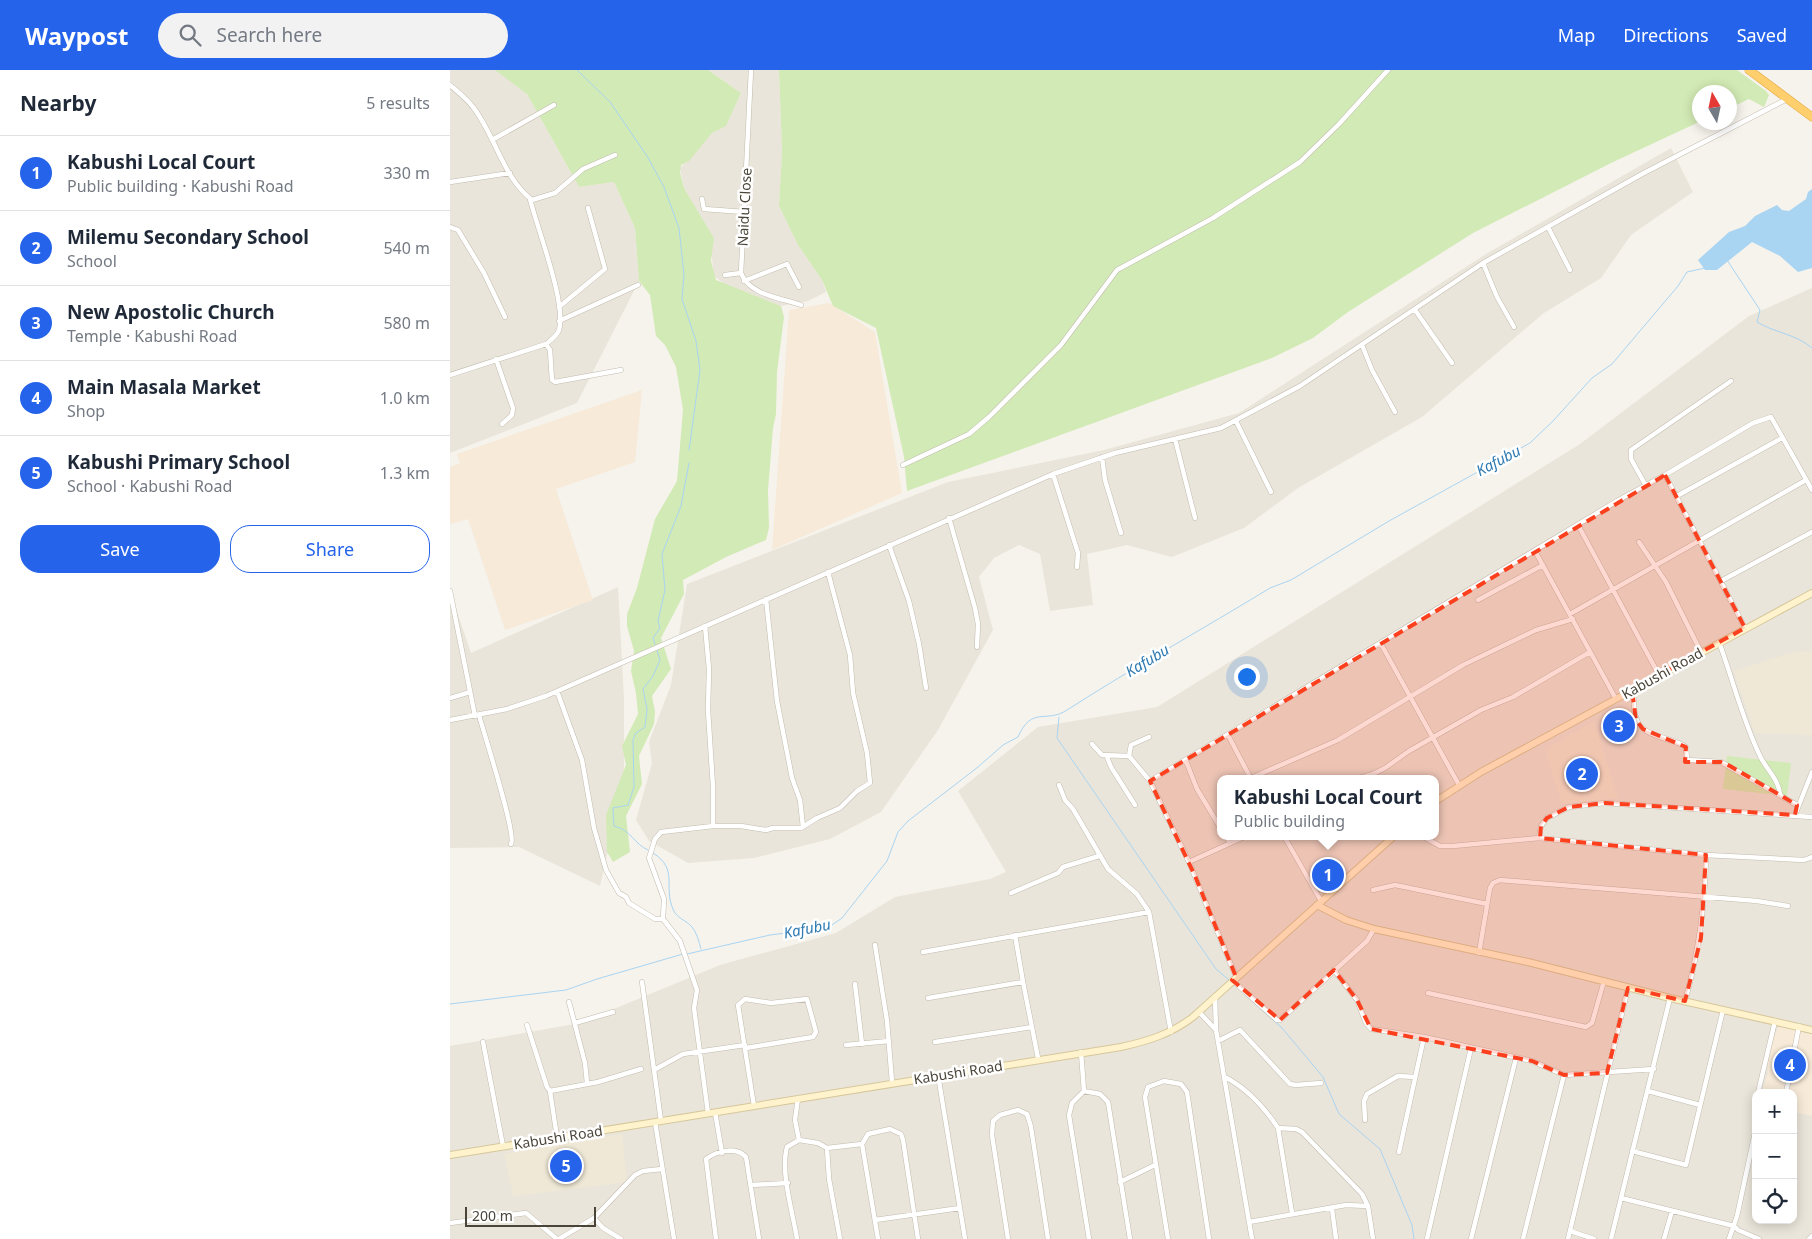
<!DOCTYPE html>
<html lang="en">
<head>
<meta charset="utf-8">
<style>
  :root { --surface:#fff; --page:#f2f2f3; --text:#1f2937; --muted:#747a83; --line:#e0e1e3; --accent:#2563eb }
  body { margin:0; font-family:"Noto Sans",sans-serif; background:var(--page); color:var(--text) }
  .controls { position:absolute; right:15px; bottom:15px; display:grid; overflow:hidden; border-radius:10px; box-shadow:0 2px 12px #0003 }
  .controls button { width:45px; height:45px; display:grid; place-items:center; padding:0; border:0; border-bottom:1px solid var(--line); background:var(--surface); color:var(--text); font:25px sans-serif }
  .compass { position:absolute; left:1242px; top:15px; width:45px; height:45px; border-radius:50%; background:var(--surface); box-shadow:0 2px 12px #0003; rotate:351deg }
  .scale { position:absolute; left:15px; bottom:12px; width:131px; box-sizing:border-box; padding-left:5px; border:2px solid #4b4439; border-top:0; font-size:14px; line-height:18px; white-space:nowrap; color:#4b4439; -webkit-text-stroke:4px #fff; paint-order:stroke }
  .you { position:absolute; left:796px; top:606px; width:18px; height:18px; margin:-12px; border:4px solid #fff; border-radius:50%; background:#1a73e8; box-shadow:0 0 0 8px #1a73e833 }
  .badge { display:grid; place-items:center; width:32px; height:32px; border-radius:50%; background:var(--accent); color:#fff; font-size:16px; font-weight:700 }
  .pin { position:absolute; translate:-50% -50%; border:2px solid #fff; box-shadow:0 1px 5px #0006 }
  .popup { position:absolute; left:767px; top:705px; width:222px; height:65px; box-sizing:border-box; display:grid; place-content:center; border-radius:10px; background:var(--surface); filter:drop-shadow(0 1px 4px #0005); font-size:16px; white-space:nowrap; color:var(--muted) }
  .popup b { font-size:19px; color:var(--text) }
  .popup::after { content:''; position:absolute; left:50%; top:100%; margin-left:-10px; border:10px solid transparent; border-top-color:var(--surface) }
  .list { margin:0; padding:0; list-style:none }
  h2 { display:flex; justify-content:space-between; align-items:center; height:65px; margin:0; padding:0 20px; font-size:21px }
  h2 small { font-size:16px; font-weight:400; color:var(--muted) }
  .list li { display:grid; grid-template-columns:32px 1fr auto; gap:15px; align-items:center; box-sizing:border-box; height:75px; padding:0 20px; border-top:1px solid var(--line) }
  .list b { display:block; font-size:19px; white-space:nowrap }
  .list p { margin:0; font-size:16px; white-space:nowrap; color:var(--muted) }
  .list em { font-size:16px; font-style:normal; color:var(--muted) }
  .actions { display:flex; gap:10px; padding:15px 20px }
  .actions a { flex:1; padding:11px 0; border:1px solid var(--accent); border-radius:20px; text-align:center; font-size:18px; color:var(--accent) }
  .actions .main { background:var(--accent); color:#fff }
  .icon { flex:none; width:28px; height:28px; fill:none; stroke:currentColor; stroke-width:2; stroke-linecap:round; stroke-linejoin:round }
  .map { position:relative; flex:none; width:1362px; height:1169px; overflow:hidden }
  header { display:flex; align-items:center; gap:30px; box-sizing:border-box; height:70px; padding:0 25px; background:var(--accent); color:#fff }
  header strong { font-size:24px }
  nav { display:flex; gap:28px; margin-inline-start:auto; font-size:18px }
  .search { width:350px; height:45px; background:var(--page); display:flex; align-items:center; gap:12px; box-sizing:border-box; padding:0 18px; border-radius:28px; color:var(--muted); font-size:19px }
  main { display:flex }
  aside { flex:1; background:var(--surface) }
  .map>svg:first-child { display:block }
</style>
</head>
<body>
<header>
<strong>Waypost</strong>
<div class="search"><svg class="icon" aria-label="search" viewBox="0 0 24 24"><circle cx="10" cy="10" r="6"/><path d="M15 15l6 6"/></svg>Search here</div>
<nav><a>Map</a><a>Directions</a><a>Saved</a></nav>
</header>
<main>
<aside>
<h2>Nearby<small>5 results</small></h2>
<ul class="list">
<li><span class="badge">1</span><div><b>Kabushi Local Court</b><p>Public building · Kabushi Road</p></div><em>330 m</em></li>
<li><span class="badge">2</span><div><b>Milemu Secondary School</b><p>School</p></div><em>540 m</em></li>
<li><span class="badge">3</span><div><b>New Apostolic Church</b><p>Temple · Kabushi Road</p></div><em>580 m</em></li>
<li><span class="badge">4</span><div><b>Main Masala Market</b><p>Shop</p></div><em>1.0 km</em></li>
<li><span class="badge">5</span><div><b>Kabushi Primary School</b><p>School · Kabushi Road</p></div><em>1.3 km</em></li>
</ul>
<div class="actions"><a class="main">Save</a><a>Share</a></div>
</aside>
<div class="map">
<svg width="1362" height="1169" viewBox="0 0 1362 1169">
  <rect width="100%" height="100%" fill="#f6f3ec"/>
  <!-- residential -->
  <path fill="#eae5da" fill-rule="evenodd" d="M 0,0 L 45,0 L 52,4 L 77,24 L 129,117 L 164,112 L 185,158 L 189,211 L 127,333 L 0,383 Z
    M 258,0 L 329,0 L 332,81 L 329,136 L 348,175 L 372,210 L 376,222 L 358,231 L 331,236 L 277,216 L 264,206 L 261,179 L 264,168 L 234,118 L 230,98 L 262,63 L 276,55 L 291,23 Z
    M 1221,78 L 1243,122 L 1181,165 L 1151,208 L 1094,243 L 972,347 L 848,418 L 794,458 L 722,487 L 677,475 L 637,484 L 643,535 L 600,541 L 590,484 L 569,475 L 544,488 L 529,507 L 543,560 L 488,660 L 431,742 L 380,769 L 304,788 L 238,793 L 199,771 L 186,750 L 202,693 L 199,672 L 221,615 L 237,514 L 498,412 L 654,380 L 789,343 L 1036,184 Z
    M 1362,218 L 1362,1169 L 0,1169 L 0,976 L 130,953 L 270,895 L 386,863 L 445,827 L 540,809 L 556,802 L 508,721 L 588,657 L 707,637 L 1130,374 L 1299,246 ZM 770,709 L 986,709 L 986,766 L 770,766 ZM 1306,1023 L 1343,1023 L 1343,1150 L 1306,1150 Z
    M 168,517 L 174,628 L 174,709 L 150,816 L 69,777 L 0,778 L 0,521 L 21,583 Z"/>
  <!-- commercial -->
  <path fill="#f7ead8" d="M 379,233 L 425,262 L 452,423 L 322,480 L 339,240 Z
    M 192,320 L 185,392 L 106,419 L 143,530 L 55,560 L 18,449 L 0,454 L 0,397 L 10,393 L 7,384 Z
    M 1333,952 L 1362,959 L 1362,1046 L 1343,1042 L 1343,1023 L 1311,1023 L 1318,1004 L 1317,985 L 1328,957 Z"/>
  <!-- education -->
  <path fill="#efe8d6" d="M 1362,581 L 1362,665 L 1305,663 L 1284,601 L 1344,582 Z
    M 1144,651 L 1168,728 L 1112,734 L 1095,680 Z
    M 172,1064 L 177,1112 L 63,1126 L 54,1084 Z"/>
  <!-- green -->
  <path fill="#d2eab5" d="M 45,0 L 258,0 L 291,23 L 276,56 L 262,63 L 239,91 L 231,95 L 230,102 L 234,118 L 264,168 L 261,191 L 266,210 L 331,236 L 334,247 L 327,302 L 326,344 L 323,358 L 318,420 L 319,458 L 316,470 L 276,487 L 233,510 L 234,524 L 211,568 L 221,599 L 202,626 L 205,642 L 204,654 L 189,686 L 192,714 L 176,746 L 180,782 L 163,792 L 157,782 L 156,745 L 176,695 L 172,676 L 188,644 L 186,623 L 181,601 L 184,581 L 177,556 L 177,544 L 187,518 L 205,449 L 227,411 L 233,340 L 226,297 L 215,275 L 206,266 L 200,225 L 189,211 L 185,158 L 164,112 L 129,117 L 77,24 Z
    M 329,0 L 1287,0 L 1316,21 L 1319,25 L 1314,37 L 1299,29 L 1280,38 L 1280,22 L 1250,22 L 1249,52 L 1161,93 L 1023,163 L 898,242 L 863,268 L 822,288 L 457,421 L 454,387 L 426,258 L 383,236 L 372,210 L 348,175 L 329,136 L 332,81 Z
    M 1277,686 L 1341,693 L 1337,726 L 1273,719 Z"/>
  <!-- water -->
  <path fill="#a9d4f2" d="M 1362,119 L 1362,198 L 1348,202 L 1330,186 L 1302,172 L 1267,200 L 1255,200 L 1248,190 L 1279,162 L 1295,156 L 1305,146 L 1327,135 L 1332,140 L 1339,141 L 1356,129 L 1358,122 Z"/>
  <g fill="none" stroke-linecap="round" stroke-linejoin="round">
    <!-- stream -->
    <path stroke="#a9d4f2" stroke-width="1" d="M 127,0 L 160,32 L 197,86 L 214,117 L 229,158 L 234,205 L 232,229 L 246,271 L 250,300 L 239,380
      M 1277,190 L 1310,240 L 1307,252 C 1325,263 1346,264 1362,278
      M 205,574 L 203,568 L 210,558 L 208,551 L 215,520 L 212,484 L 231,436 L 239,393
      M 609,647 L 607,668 L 766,899 L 779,910
      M 198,780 C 184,774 181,760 164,756 L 163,738 L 178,735 L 184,717 L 183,670 L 186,663 L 195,657 L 197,639 L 193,619 L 203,606 L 210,590 L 207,580
      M 203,783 C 229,799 213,817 223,839 C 226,848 236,850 242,857 C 247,863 249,872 251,879
      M 237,884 L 320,865 L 369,859 L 382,855 L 392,848 L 437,791 L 448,762 L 458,751 L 528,697 L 553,675 L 568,667 C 582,635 596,654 617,640 C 684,597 753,559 820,518 L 841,510 L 939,451 L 1080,373 L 1103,351 L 1142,308 L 1162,294 L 1228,216 L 1237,202 L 1255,198
      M 793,923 L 832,958 L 873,1007 L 889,1044 L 930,1079 L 962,1155 L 964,1169
      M 0,934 L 116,920 L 147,909 L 233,884"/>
    <!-- street casing -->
    <g stroke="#c2bbae" stroke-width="5.5">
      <path id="street" d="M 301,0 L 291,203 C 299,225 331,228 351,235
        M 0,15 C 8,22 17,29 23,37 C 45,65 53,108 82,130 L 105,123 L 133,99 L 165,85
        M 42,70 L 104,35
        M 0,112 L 60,103
        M 252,129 L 254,139 L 294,142
        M 0,157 L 8,160 L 34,203 L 55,247
        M 1098,157 L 1120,200
        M 1033,193 L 1047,227 L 1064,257
        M 275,205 L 291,203
        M 294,211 L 337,194 L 349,217
        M 109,237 L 155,199 L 138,138
        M 965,240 L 1002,293
        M 109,251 L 188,215
        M 96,274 L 100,280 L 102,310 L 105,312 L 171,300
        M 912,275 L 922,300 L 945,342
        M 46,289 L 63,338 L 62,345 L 52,354
        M 0,305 L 96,274 C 101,270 107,266 109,260 C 117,234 87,158 80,129
        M 786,351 L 821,422
        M 725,369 L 745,448
        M 652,387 L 655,410 L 671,463
        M 453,395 L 519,364 L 539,347 L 611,275 L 667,200 L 763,148 L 850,92 L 889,54 L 938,0
        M 603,404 L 628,483 L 627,497
        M 1215,405 L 1303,353 L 1321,347 L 1362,420
        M 1196,416 L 1181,389 L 1181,380 L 1281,311
        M 1227,426 L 1332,368
        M 499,448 L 525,538 L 528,554 L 527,577
        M 1128,455 L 1209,605
        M 1189,472 L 1216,512 L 1251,582
        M 439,475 L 459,531 L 469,574 L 476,618
        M 1085,481 L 1166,629
        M 1271,511 L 1362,462
        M 0,521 L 25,646
        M 316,529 L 327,631 L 342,708 L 350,730 L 353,757
        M 1028,530 L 1093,495
        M 1120,544 L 1356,410
        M 255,556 L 259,599 L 258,640 L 263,717 L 263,756 L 211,762 L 205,769 L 199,788 L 214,829 L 213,849 L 230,871 L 247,920 L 244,938 L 258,1043
        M 1269,572 C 1283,610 1293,652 1311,688 C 1318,701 1329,710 1330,725
        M 931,574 L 1009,715
        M 1182,620 C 1185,630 1183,639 1186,648 C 1192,668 1222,667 1236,677 L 1237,690 L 1271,692 L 1347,735
        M 107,621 L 132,690 L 144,758 L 156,800 L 169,823 L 176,827 L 179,833 L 205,849 L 213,849
        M 0,628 L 20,622
        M 29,645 C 34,664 67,765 61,774
        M 0,650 L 57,639 L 96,626 L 603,404 L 665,383 L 771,358 L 850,316 L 1033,193 L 1192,104 L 1337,29
        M 778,665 L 801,709
        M 642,674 L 652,685 L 679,686 L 700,711
        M 679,686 L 681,675 L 699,667
        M 657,687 L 661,697 L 685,735
        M 736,691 L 747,719 L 770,757
        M 801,708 L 888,670 L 1013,595 L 1086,560 L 1123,549
        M 906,709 L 923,704 L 935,698 L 959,681 L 1031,640 L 1063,627 L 1140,582
        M 609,715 L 615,730 L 623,739 L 658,799 L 687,824 L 699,842
        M 1345,745 L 1362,702
        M 1362,747 L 1155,733 L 1119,737 L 1097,748 L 1091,756 L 1089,768 L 1256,785 L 1354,790 L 1362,787
        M 263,756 L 291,756 L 316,760 L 323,758 L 351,758 L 367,748 L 390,738 L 407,721 L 420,713 L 417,683 L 403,623 L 400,585 L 378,502
        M 776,766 L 780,773
        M 834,766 L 871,831
        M 972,766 L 990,776 L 1003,776 L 1089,768
        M 739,792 L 796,766
        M 923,820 L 945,815 L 1037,834
        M 561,823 L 608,803 L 613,797 L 649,786
        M 565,865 L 573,912
        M 425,875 L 437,951 L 442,1012
        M 473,882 L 699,842 L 721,962
        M 1029,883 L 1040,818 L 1043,813 L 1050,810 L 1307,831 L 1338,836
        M 884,900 L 907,930 L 916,953 L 921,959 L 974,967 L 1082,991 L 1114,1005 L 1204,999
        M 786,907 L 739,792 L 700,711 L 1167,431 L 1215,405 L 1295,558
        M 782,910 L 827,950 L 830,950 L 917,871 L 924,859
        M 192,912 L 211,1051
        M 405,914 L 412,974
        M 978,923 L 1136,957 L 1142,953 L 1154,911
        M 765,926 L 766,960 L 802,1169
        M 478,928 L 573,912 L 588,988
        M 1235,931 C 1249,882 1255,836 1256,785
        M 119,932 L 135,993 L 137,1013
        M 749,942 L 766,960
        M 125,953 L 163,942
        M 77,955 L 97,1017 L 100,1021 L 107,1067
        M 768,971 L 790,960 L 840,1014 L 846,1015 L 871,1013
        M 33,972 L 53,1076
        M 485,972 L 582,957
        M 396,975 L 439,971
        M 296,978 L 363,967 L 366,962 L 357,929 L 321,933 L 295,929 L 288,935 L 304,1036
        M 631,982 L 634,1021
        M 204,1000 L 233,984 L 295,975
        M 488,1005 L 515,1169
        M 775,1007 C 798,1019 814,1037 828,1058 L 846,1059 L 852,1062 L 912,1124 L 918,1136 L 923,1169
        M 100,1021 L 148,1012 L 191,999
        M 1198,1021 L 1250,1035
        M 1308,1023 L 1325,951
        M 1336,1023 L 1349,956
        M 348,1028 L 345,1050 L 349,1070
        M 1306,1033 L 1306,1045
        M 265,1042 L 272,1083
        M 915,1050 L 914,1031 L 917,1024 L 948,1006 L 965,1007
        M 205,1052 L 224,1169
        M 828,1058 L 842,1143
        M 377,1078 L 379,1109 L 390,1169
        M 1182,1081 L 1236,1095 L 1273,940
        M 949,1082 L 974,967
        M 670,1112 L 705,1095
        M 301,1115 L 338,1113
        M 1171,1128 L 1284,1156 L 1288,1160 L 1309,1169
        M 882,1139 L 886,1169
        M 144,1148 L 153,1158 L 171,1169
        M 425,1150 L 510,1138
        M 799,1152 L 896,1135 L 918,1136
        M 0,1153 L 76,1143 L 107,1169
        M 1120,1161 L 1144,1169
        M 109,1169 L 144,1148 L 185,1105 L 193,1101 L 212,1099
        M 266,1169 L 256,1089 C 267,1081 286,1076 296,1087 L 309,1169
        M 347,1169 C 343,1143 330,1102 337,1077 L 349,1070 L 368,1073 L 377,1078 L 412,1074
        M 428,1169 L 412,1074 L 418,1064 L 440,1059 L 451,1064 L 453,1070 L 468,1169
        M 558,1169 L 542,1065 L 543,1051 L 550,1045 L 568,1040 L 577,1044 L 581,1057 L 598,1169
        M 639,1169 L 619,1045 L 622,1033 L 634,1021 L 650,1024 L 658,1032 L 680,1169
        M 718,1169 L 695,1027 L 698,1017 L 714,1011 L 731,1014 L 737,1022 L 759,1169
        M 977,1169 L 1021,978
        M 1021,1169 L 1066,988
        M 1073,1169 L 1114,1005
        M 1118,1169 L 1178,918
        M 1161,1169 L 1220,928
        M 1214,1169 L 1222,1141
        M 1279,1169 L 1287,1146 L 1306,1058
        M 1359,1169 L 1362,1166"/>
    </g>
    <!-- secondary casing -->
    <g stroke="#d6c79b" stroke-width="8">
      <path id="secondary" d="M 986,731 L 1031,702 L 1362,523
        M 867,835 L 896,850 L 924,859 L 1078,892 L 1220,928 L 1362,960
        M 0,1085 L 671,977 C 698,971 721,964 743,947 L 944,766"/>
    </g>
    <!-- highway casing -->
    <g stroke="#e0a43c" stroke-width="9">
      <path id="highway" d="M 1299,0 L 1362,47"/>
    </g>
    <!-- street -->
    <use href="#street" stroke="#fff" stroke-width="4.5"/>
    <!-- secondary -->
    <use href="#secondary" stroke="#fff3cd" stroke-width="6"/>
    <!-- highway -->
    <use href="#highway" stroke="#ffcf6e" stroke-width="8"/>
  </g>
  <!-- marked area -->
  <path fill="#fc3f1d" fill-opacity="0.2" stroke="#fc3f1d" stroke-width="4" stroke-dasharray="10 6" stroke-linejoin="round" d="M 1215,405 L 1295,558 L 1182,620 L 1186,650 L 1193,659 L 1236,677 L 1235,692 L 1271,692 L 1280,696 L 1347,735 L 1345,745 L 1155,733 L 1119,737 L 1097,748 L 1091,756 L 1090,768 L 1256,785 L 1251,868 L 1235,931 L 1178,918 L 1157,1003 L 1114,1005 L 1082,991 L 921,959 L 907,930 L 884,900 L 830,950 L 782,910 L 786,907 L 745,806 L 700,711 Z"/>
  <g text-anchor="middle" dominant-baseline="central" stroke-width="5" stroke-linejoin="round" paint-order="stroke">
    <!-- street labels -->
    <g font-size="14" fill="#4b4439" stroke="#fff">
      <text transform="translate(294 137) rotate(-87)">Naidu Close</text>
      <text transform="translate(1212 603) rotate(-29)">Kabushi Road</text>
      <text transform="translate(508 1002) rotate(-9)">Kabushi Road</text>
      <text transform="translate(108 1067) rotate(-9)">Kabushi Road</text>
    </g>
    <!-- water labels -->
    <g font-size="15" font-style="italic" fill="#2e7ab2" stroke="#fff">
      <text transform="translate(1048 390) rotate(-28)">Kafubu</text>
      <text transform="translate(697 590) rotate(-31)">Kafubu</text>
      <text transform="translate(357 858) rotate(-11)">Kafubu</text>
    </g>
  </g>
</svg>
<div class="controls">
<button>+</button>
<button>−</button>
<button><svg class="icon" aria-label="locate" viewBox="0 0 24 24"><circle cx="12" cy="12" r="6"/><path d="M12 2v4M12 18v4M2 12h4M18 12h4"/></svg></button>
</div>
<svg class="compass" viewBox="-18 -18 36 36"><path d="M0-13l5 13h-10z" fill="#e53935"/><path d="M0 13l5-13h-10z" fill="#747a83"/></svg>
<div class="scale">200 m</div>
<div class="you"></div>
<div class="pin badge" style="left:878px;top:805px">1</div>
<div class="popup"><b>Kabushi Local Court</b>Public building</div>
<div class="pin badge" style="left:1132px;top:704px">2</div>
<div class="pin badge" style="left:1169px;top:656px">3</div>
<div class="pin badge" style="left:1340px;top:995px">4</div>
<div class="pin badge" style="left:116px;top:1096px">5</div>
</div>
</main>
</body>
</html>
